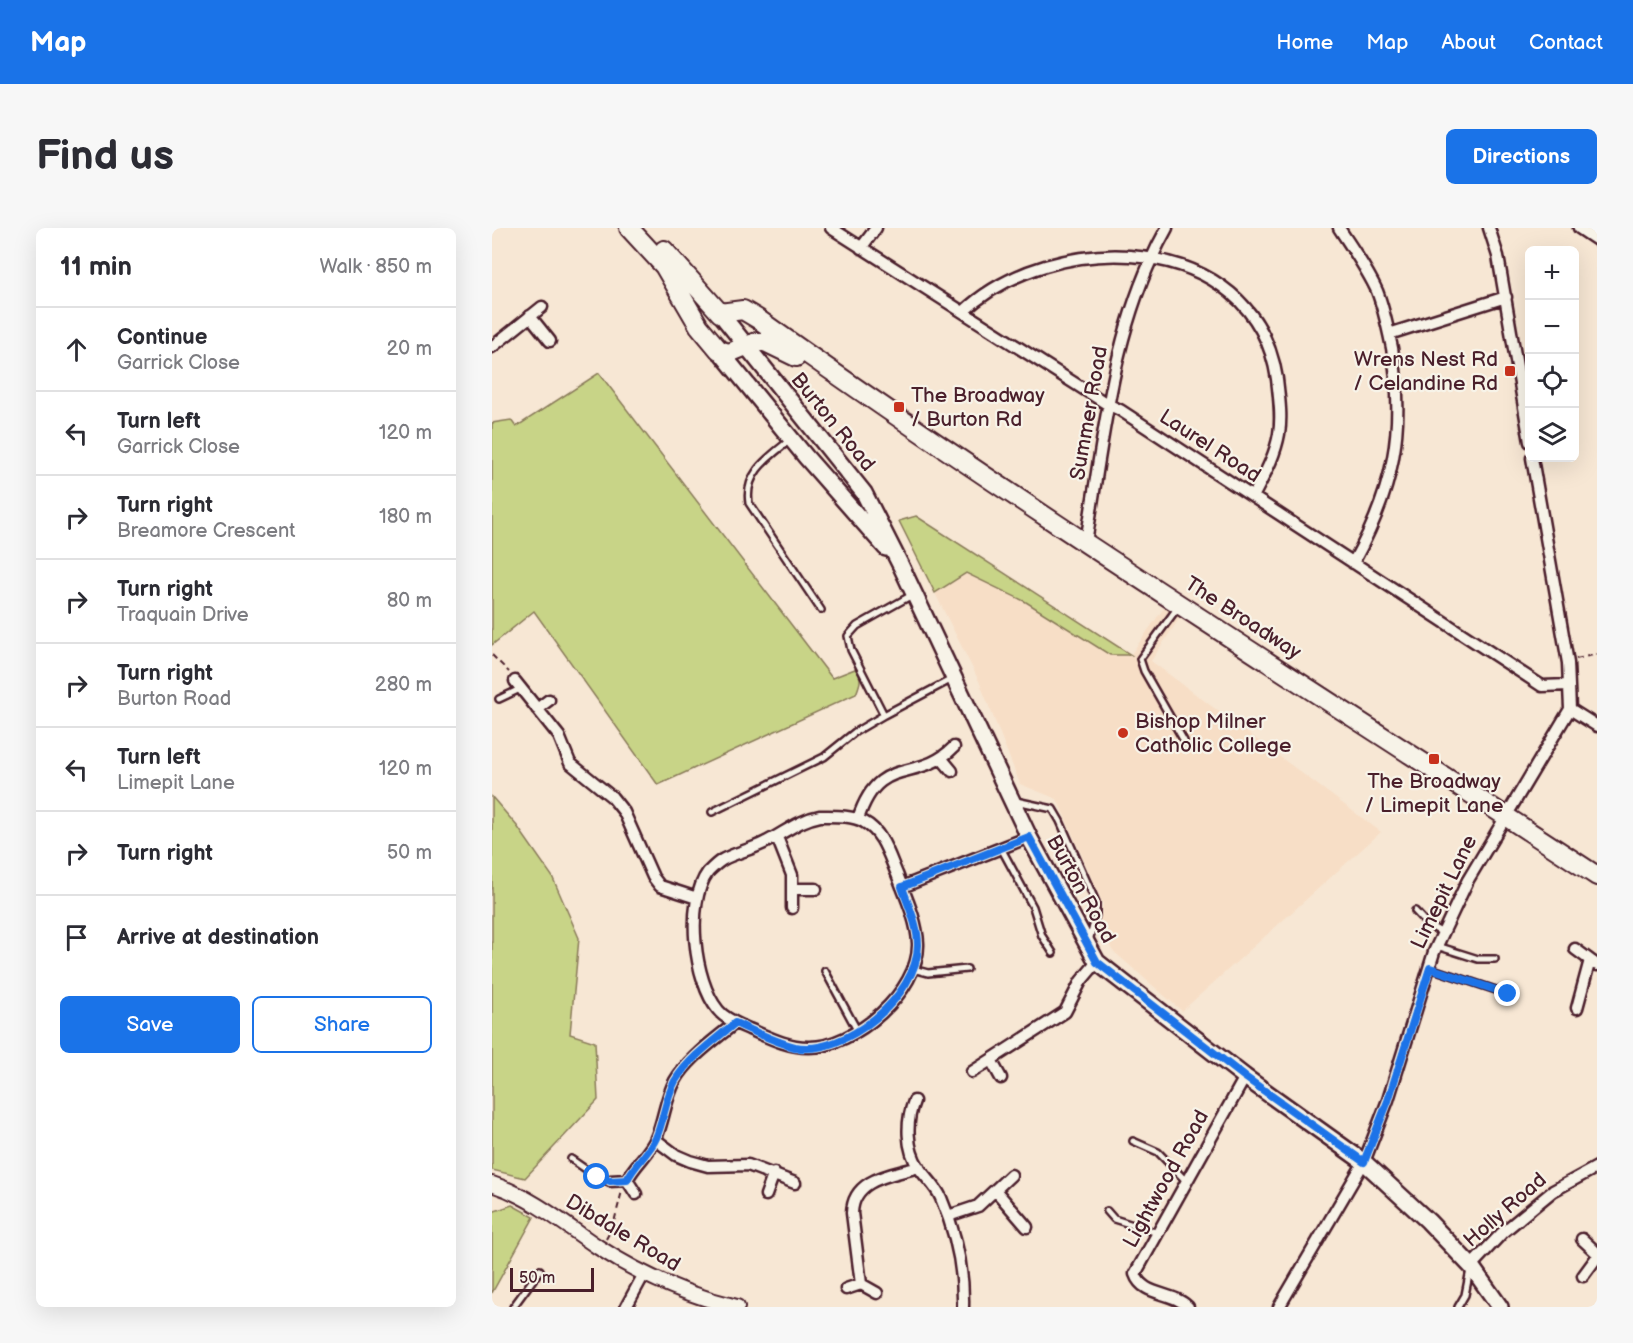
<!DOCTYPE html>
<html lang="en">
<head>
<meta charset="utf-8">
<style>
  :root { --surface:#fff; --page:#f7f7f7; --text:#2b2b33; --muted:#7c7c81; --line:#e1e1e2; --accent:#1a73e8 }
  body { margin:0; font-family:"Balsamiq Sans",sans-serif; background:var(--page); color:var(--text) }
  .controls { position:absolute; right:18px; top:18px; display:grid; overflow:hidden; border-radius:9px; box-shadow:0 6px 24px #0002 }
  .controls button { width:54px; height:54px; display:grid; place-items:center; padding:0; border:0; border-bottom:2px solid var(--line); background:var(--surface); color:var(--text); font:30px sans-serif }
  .scale { position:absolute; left:18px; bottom:15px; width:84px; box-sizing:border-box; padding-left:6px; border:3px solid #4a1f2b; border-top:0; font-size:16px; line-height:21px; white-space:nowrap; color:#4a1f2b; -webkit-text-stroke:4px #f7f3e8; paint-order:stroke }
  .stop { position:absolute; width:18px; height:18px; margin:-14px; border:4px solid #1a73e8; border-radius:50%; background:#fff }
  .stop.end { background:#1a73e8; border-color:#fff; box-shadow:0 2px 6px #0008 }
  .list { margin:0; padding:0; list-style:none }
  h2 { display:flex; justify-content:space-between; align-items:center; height:78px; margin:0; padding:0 24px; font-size:26px }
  h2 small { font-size:20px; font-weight:400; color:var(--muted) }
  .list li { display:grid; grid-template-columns:39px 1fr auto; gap:18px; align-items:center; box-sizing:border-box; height:84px; padding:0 24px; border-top:2px solid var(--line) }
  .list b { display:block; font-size:22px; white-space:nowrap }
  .list p { margin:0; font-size:20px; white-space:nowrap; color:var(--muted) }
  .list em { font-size:20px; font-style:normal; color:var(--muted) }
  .actions { display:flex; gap:12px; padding:18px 24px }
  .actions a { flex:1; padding:14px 0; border:2px solid var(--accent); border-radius:9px; text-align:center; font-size:21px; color:var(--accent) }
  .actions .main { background:var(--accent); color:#fff }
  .icon { flex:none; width:33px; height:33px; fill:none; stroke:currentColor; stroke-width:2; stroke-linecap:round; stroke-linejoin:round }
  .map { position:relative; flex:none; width:1105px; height:1079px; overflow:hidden; border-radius:9px }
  header { display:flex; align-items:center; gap:36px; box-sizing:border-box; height:84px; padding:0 30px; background:var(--accent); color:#fff }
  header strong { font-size:28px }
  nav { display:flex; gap:33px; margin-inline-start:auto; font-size:21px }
  .intro { display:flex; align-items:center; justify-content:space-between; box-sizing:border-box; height:144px; padding:0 36px }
  h1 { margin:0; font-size:42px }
  .button { padding:15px 27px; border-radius:9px; background:var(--accent); color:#fff; font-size:21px; font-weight:700 }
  main { display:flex; gap:36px; padding:0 36px }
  aside { flex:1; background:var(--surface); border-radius:9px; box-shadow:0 6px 24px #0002 }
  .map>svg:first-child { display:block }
</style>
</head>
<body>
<header>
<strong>Map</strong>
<nav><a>Home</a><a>Map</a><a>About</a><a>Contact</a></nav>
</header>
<div class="intro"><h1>Find us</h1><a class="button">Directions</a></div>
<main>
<aside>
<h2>11 min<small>Walk · 850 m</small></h2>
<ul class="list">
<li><svg class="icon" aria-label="ahead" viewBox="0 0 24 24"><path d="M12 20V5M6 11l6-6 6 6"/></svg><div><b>Continue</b><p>Garrick Close</p></div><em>20 m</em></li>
<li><svg class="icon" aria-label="left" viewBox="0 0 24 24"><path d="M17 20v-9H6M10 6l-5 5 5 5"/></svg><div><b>Turn left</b><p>Garrick Close</p></div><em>120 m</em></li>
<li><svg class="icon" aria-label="right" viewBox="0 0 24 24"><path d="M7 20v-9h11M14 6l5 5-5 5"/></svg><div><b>Turn right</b><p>Breamore Crescent</p></div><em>180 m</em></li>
<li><svg class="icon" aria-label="right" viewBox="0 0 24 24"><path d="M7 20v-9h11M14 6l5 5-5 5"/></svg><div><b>Turn right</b><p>Traquain Drive</p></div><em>80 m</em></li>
<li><svg class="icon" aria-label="right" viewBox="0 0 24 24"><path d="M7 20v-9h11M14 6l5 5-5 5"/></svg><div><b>Turn right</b><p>Burton Road</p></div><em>280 m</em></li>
<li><svg class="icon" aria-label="left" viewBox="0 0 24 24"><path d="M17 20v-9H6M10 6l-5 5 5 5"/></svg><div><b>Turn left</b><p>Limepit Lane</p></div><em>120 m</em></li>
<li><svg class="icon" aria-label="right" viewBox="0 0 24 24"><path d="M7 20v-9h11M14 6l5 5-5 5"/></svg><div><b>Turn right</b></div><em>50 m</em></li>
<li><svg class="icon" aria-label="arrive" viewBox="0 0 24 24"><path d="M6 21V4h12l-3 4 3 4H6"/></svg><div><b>Arrive at destination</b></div></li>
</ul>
<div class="actions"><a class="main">Save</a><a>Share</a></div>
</aside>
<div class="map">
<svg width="1105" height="1079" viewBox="0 0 1105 1079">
  <rect width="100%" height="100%" fill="#f7e7d4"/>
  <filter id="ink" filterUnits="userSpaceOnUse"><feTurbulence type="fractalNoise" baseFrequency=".0167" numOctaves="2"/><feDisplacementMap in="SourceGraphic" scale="12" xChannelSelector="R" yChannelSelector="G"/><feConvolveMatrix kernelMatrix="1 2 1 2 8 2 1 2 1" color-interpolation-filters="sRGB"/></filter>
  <g filter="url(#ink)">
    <!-- built -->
    <path fill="#f7dec6" d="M 424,288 L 639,426 L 674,377 L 689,388 L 659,433 L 889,604 L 690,783 L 620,722 L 608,694 L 611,676 L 565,571 L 528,556 L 487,453 L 407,293 Z"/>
    <!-- green -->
    <path fill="#c8d487" stroke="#897a59" stroke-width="1.5" d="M 107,145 L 340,450 L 363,441 C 371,450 368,456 364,466 L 166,557 L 42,383 L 0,417 L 0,195 L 19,192 L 24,199 Z
      M 424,288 L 639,427 L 618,427 L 534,374 L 474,345 L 443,365 L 407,293 Z
      M 0,569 L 25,598 L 60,648 L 87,710 L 78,806 L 103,814 L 106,872 L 33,950 L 0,942 Z
      M 20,977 L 42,989 L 0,1065 L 0,984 Z"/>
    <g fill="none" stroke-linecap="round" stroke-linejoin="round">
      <!-- service casing -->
      <g stroke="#4a1f2b" stroke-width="10">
        <path id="service" d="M 298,212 C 277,229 252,245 257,275 L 329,382
          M 420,367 L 365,398 L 356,408 L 359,422 L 392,487 L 462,450
          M 686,379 L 648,431 L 652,443 L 692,513
          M 7,471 L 28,461
          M 524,573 L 561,581 L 568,593 L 604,674 L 604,687 L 597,713
          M 220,584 L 332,529 L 363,504 L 392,487
          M 509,620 L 541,679 L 550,708 L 561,725
          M 923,683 L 936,697 L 951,705
          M 945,718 L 986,731 L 1003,731
          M 938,740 L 1016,766
          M 421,741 L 436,745 L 475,741
          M 333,743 L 365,802
          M 641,913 L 666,924 L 695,954
          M 79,931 L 105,949 L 118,953
          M 615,983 L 622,991 L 666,1005
          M 21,1079 L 48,1042
          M 966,1079 L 973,1067 L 978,1042"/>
      </g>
      <!-- minor casing -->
      <g stroke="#4a1f2b" stroke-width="15">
        <path id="minor" d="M 339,0 L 615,176 L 628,182 L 1050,458 L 1077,457
          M 847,0 C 860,20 875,41 885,63 C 892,81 896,101 900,120 C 914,202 901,263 861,335
          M 997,0 L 1006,28 L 1038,214
          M 1087,0 L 1105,12
          M 369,20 L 384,0
          M 471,84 C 559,0 762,0 785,151 C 787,169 790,188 787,206 C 783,229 771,249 761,269
          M 38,88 L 58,113
          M 897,106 L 1014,69
          M 0,119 L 50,79
          M 594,314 C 612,207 621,96 675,0
          M 23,453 L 67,508 L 78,535 L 120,569 L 132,584 L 161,649 L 168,658 L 205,670
          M 45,481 L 57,472
          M 1078,481 L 1105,498
          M 450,531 L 460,543
          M 328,588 C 342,588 360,587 372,594 C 391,604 397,628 405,646 C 413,667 425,692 426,715 C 428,763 362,820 316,819 C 295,819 276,809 257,801 C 246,796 233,791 226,782 C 202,753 193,675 216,644 C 220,640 225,635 230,632 C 242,625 258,622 272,615 C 291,606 306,592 328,588 Z
          M 366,591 C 388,524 424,557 462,519
          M 285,609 L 300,647 L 300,680
          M 410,659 L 537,609
          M 301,661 L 324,661
          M 1083,721 L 1098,732
          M 1085,780 L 1098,732 L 1105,737
          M 499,832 L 509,850
          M 480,844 L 573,784 L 589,753 L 605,734
          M 422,873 C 414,893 414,921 427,940 C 434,950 444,958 449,970 C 464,1005 472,1041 471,1079
          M 164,912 L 184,927 L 198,933 L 216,938 L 256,937 L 303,955
          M 135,952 C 142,937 159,924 164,910 C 172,892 173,871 183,853 C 196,830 223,812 243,795
          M 118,953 L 135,952 L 144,966
          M 504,963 L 535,999
          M 274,967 L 282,945
          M 456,988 L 486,978 L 519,947
          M 1090,1011 L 1105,1025
          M 979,1038 L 1010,1005 L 1061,963 L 1105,939
          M 1091,1048 L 1105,1029
          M 369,1056 L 360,985 C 361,950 400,947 427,939
          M 354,1061 L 369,1056 L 385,1065
          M 134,1079 L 152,1046
          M 696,1079 C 681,1063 651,1069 643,1046 L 753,849
          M 787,1079 L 872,934 L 896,872 L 942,724 L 976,652 L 1078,481 L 1076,435 L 1040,230"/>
      </g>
      <!-- tertiary casing -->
      <g stroke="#4a1f2b" stroke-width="18">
        <path id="tertiary" d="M 0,956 C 40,969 72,996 106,1019 C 150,1048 194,1067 245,1079"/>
      </g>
      <!-- secondary casing -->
      <g stroke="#4a1f2b" stroke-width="20">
        <path id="secondary" d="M 228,85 L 372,265 L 409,338 L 537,609 L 605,734 L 753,849 L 872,934 L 936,993 L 979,1038 L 1008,1079
          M 227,122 L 314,229 L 394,320"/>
      </g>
      <!-- primary casing -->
      <g stroke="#4a1f2b" stroke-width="22">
        <path id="primary" d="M 137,0 L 172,38 L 207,98 L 227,122 L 237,125 L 264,114 L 273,114 L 304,129
          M 172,22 L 228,85
          M 228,85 L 251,82 L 266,91 C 539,286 825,464 1105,648"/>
      </g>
      <!-- path -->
      <path stroke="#4a1f2b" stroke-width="2" stroke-dasharray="6 4.5" stroke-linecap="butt" d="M 0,427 L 17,444
        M 1084,431 L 1105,426
        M 114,1011 L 121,998 L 130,963"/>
      <!-- service -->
      <use href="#service" stroke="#f7f3e8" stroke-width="5"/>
      <!-- minor -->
      <use href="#minor" stroke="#f7f3e8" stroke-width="10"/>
      <!-- tertiary -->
      <use href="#tertiary" stroke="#f7f3e8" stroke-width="14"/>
      <!-- secondary -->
      <use href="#secondary" stroke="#f7f3e8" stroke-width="15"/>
      <!-- primary -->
      <use href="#primary" stroke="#f7f3e8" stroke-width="18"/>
    </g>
  </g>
  <g fill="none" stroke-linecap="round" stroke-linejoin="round" filter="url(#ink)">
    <!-- route -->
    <path stroke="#1a73e8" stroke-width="8" d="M 105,949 L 118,953 L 135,952 C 142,937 158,924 164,910 C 172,892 173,871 183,853 C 197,830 223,812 243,795 C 262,803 282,814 303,819 C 353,829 426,767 426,717 C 426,697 416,677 410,659 L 537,609 L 605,734 L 753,849 L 872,934 L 896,873 L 938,740 L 1016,766"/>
  </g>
  <!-- markers -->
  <g fill="#c8321e" stroke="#f7f3e8" stroke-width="2">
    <rect x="1012" y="137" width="12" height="12" rx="3"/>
    <rect x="401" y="173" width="12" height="12" rx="3"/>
    <circle cx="631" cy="505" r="6"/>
    <rect x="936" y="525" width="12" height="12" rx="3"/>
  </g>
  <g text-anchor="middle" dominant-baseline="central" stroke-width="4.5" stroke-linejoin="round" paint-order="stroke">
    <!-- poi labels -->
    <g font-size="21" fill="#4a1f2b" stroke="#f7f3e8" text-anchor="start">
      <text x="1006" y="131" text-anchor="end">Wrens Nest Rd<tspan x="1006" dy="24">/ Celandine Rd</tspan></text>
      <text x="419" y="167">The Broadway<tspan x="419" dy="24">/ Burton Rd</tspan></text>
      <text x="643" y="493">Bishop Milner<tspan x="643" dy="24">Catholic College</tspan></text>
      <text x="942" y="553" text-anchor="middle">The Broadway<tspan x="942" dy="24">/ Limepit Lane</tspan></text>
    </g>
    <!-- street labels -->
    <g font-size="21" fill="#4a1f2b" stroke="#f7f3e8">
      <text transform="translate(597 185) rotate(-80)">Summer Road</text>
      <text transform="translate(341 194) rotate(51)">Burton Road</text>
      <text transform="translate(718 218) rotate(33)">Laurel Road</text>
      <text transform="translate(751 390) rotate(33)">The Broadway</text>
      <text transform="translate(589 661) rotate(61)">Burton Road</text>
      <text transform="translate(952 664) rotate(-64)">Limepit Lane</text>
      <text transform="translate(674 951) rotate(-61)">Lightwood Road</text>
      <text transform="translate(1013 982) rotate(-41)">Holly Road</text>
      <text transform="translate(131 1005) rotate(31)">Dibdale Road</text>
    </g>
  </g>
</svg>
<div class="controls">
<button>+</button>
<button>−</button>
<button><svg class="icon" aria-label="locate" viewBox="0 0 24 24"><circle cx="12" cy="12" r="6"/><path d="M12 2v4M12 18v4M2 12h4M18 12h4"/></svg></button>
<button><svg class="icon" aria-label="layers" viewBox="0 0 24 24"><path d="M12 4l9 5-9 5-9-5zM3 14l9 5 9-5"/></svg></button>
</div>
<div class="scale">50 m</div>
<div class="stop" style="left:105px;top:949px"></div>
<div class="stop end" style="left:1016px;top:766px"></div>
</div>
</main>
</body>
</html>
